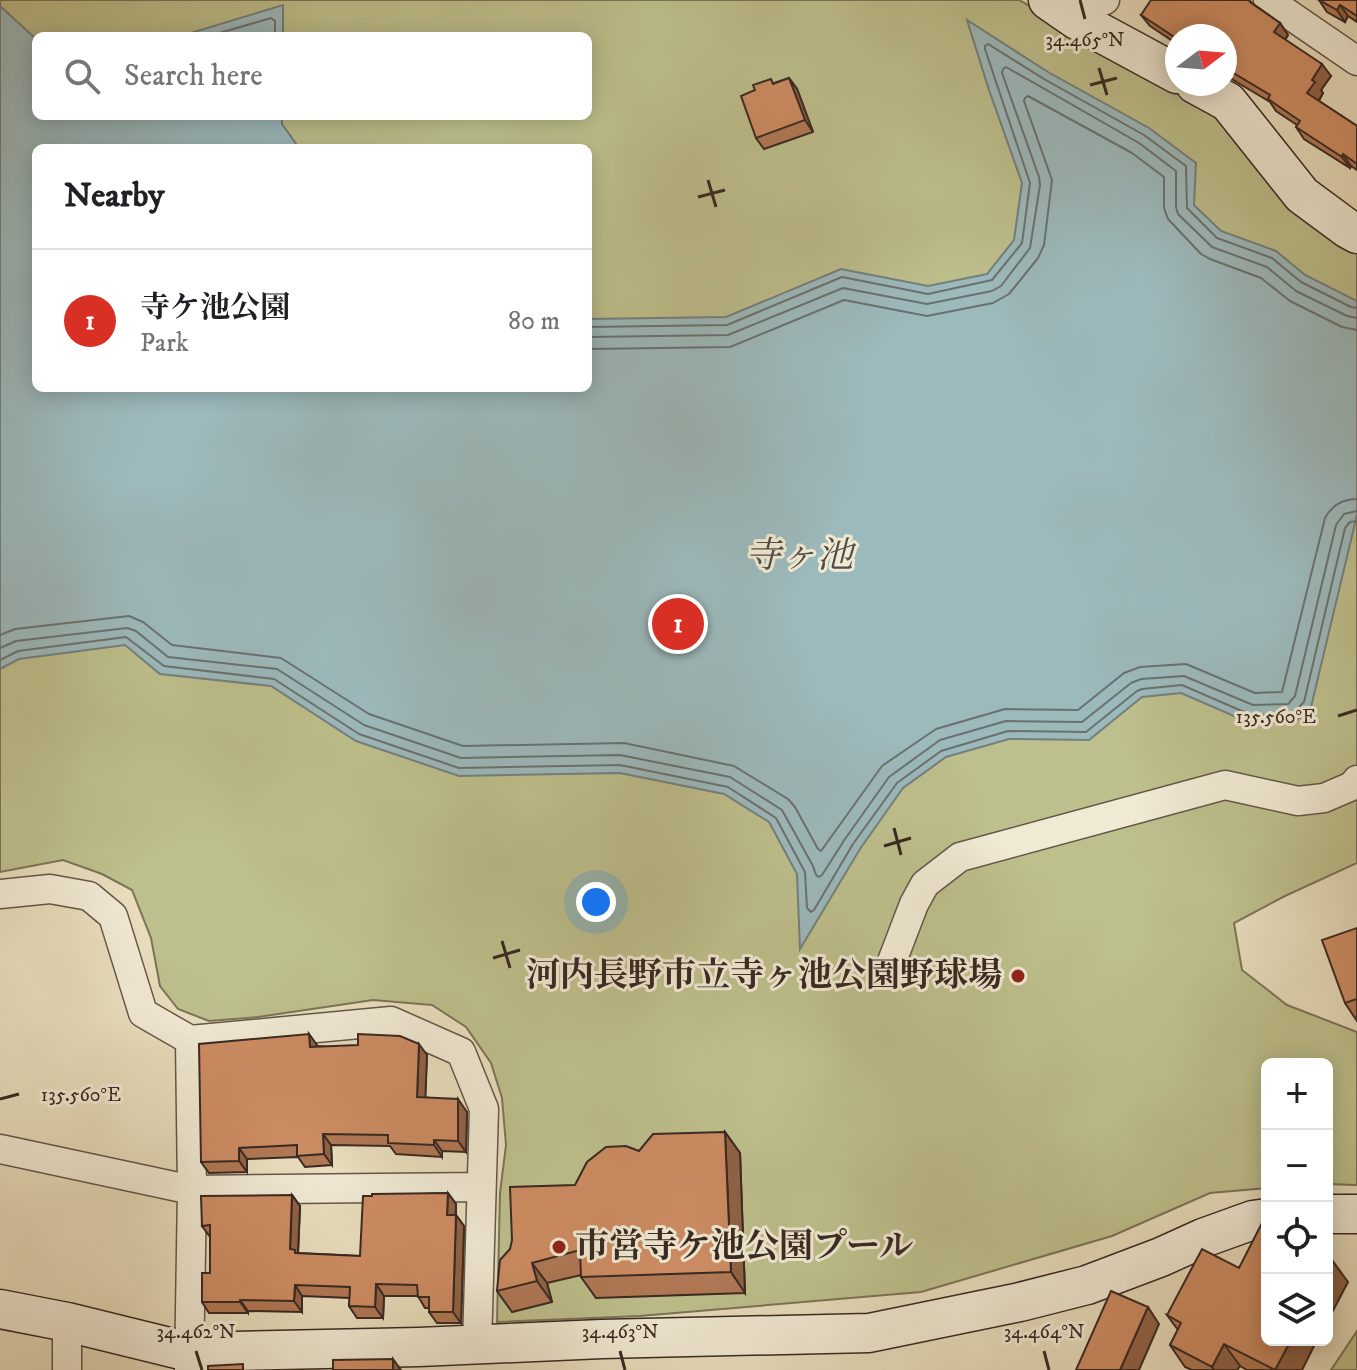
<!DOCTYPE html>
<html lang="en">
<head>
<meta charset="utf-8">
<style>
  :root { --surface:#fff; --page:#f6f6f6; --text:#202124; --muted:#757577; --line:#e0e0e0; --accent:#d93025 }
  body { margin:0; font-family:"IM FELL DW Pica","Noto Serif JP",serif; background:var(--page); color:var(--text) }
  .controls { position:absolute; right:24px; bottom:24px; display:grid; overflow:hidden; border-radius:12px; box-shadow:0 4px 20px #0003 }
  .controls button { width:72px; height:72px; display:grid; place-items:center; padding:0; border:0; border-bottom:2px solid var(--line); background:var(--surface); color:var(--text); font:40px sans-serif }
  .compass { position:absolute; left:1165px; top:24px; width:72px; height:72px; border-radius:50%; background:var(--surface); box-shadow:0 4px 20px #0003; rotate:74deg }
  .you { position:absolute; left:596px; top:902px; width:28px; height:28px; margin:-20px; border:6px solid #fff; border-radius:50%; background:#1a73e8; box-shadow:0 0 0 12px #1a73e833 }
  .badge { display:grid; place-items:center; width:52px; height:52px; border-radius:50%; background:var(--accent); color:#fff; font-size:26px; font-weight:700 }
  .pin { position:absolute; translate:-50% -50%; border:4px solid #fff; box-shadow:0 2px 8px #0006 }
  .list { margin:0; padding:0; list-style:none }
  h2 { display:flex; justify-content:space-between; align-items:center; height:104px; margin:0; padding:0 32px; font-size:34px }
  h2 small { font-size:26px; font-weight:400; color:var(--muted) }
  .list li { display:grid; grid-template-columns:52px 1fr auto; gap:24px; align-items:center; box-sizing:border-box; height:144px; padding:0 32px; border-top:2px solid var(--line) }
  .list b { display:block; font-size:30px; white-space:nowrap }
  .list p { margin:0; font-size:26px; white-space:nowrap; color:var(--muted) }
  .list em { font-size:26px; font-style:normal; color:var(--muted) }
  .icon { flex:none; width:44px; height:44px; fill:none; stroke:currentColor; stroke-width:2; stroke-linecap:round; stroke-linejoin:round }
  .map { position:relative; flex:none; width:1357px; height:1370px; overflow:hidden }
  .search { position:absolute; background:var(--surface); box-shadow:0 4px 20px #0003; left:32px; top:32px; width:560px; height:88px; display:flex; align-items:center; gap:20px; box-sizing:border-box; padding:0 28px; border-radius:12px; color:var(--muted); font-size:30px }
  .panel { position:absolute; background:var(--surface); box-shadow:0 4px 20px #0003; left:32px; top:144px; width:560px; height:248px; border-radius:12px }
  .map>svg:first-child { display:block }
</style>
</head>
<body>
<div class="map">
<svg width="1357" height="1370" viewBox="0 0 1357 1370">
  <rect width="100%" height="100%" fill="#e8ddbc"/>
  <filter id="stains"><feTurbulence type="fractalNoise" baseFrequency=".0025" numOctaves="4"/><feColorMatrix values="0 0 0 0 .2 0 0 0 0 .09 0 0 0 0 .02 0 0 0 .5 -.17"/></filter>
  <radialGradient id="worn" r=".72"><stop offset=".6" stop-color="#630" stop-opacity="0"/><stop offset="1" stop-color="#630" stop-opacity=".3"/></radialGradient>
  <!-- green -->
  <path fill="#bdbf8c" stroke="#7b7458" stroke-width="2" fill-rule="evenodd" d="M 0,0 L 1019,0 L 1184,96 L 1225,124 L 1357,243 L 1357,863 L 1285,896 L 1234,923 L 1242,970 L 1287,1005 L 1357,1032 L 1357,1185 L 1327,1184 L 1327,1064 L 1267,1064 L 1267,1188 L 1210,1193 L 1112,1236 L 921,1292 L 640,1316 L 497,1322 L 500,1193 L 506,1145 L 502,1098 L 491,1063 L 466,1027 L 432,1005 L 373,1000 L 258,1017 L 209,1021 L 178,1009 L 160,986 L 151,938 L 132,890 L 102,874 L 63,860 L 0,872 ZM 36,36 L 588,36 L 588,116 L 36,116 ZM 36,148 L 588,148 L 588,388 L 36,388 Z
    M 1357,1331 L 1357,1370 L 1331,1370 Z"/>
  <!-- water -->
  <path fill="#9cb9bc" stroke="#747f7f" stroke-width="2" d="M 283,5 L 283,36 L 180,36 L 184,35 Z
    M 0,6 L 36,39 L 36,116 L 282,116 L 282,124 L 299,148 L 36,148 L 36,388 L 588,388 L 588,319 L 726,317 L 841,269 L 928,286 L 987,274 L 1014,240 L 1022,183 L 989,90 L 967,20 L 1048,72 L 1149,128 L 1196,163 L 1194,205 L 1221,231 L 1276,251 L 1305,275 L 1357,301 L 1357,515 L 1311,707 L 1294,723 L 1250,723 L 1181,693 L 1142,697 L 1089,740 L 1009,739 L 946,757 L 903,788 L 860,849 L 800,949 L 797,874 L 769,822 L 724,794 L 620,773 L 459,776 L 356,741 L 271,686 L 160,674 L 125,645 L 19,659 L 0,669 Z"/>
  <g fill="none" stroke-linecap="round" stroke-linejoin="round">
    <!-- shore -->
    <path stroke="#6a7170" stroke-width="2" d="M 209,36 L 271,18 L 275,21 L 275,36
      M 588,327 L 727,325 L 842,277 L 928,294 L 992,280 L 1022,243 L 1030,183 L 985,49 L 985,46 L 988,44 L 1044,79 L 1144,135 L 1186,166 L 1187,208 L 1217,238 L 1272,258 L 1301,282 L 1351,307 L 1357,308
      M 588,337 L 728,335 L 843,288 L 927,304 L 992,291 L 1001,286 L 1030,248 L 1040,185 L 1039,177 L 1002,73 L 1003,69 L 1006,67 L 1139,143 L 1176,171 L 1176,207 L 1178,214 L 1212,247 L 1267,267 L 1296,291 L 1347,316 L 1357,318
      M 588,349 L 730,347 L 844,300 L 927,316 L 993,303 L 1009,294 L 1038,258 L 1044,245 L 1052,180 L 1024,101 L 1025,98 L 1028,96 L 1132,153 L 1164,177 L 1164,208 L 1168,219 L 1201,254 L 1210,259 L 1261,278 L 1290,301 L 1342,327 L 1357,330
      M 0,635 L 15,629 L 129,616 L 143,622 L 172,645 L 281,658 L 369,714 L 463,746 L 624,743 L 734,766 L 788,799 L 795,807 L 818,849 L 821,851 L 882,766 L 936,729 L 1005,709 L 1078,710 L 1124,673 L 1140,667 L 1186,664 L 1255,693 L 1282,692 L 1325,518 C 1332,505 1342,499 1357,499
      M 0,648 L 16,641 L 127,628 L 136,631 L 168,657 L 277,669 L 364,725 L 461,758 L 620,755 L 730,777 L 782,810 L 813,866 L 816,875 L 819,877 L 822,875 L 845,839 L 889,777 L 940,740 L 1006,721 L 1082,722 L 1131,683 L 1141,679 L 1184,676 L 1253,705 L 1288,704 L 1295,696 L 1336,525 L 1344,514 L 1357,511
      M 0,660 L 18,651 L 126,637 L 164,666 L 274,679 L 359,734 L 459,768 L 620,765 L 728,787 L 776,818 L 805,872 L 807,908 L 811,912 L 814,910 L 853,844 L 897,783 L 941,751 L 1008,731 L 1086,732 L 1137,691 L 1142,689 L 1182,685 L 1251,715 L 1292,714 L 1304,702 L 1345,528 L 1350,522 L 1357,521"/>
    <!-- street casing -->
    <g stroke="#655649" stroke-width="31">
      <path id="street" d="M 1268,0 L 1357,61
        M 1077,20 L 1092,6 L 1105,0
        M 0,894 L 50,889 L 89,896 L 113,916 L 143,1013 L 190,1040 L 391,1021 L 461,1052 L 484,1109 L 477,1345
        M 891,964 L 914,904 L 925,884 L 960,857 L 1225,785 L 1298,801 L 1324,798 L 1352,786 L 1357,780
        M 0,1149 L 192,1190 L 480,1187
        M 67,1370 L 67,1322
        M 189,1370 L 192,1190 L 190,1040"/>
    </g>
    <!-- secondary casing -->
    <g stroke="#392923" stroke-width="41">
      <path id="secondary" d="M 1048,0 L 1077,20 L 1177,74
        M 1195,84 L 1228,102 L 1302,195 L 1348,229 L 1357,234
        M 1327,1214 L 1357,1214
        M 0,1309 L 67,1322 L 189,1352 L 419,1347 L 602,1339 L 869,1333 L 1020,1302 L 1087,1285 L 1161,1257 L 1203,1238 L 1253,1220 L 1267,1218"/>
    </g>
    <!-- street -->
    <use href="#street" stroke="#f0e9d3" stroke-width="28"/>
    <!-- secondary -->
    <use href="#secondary" stroke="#f0e9d3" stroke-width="38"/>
  </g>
  <!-- wall -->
  <path fill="#b07855" stroke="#392923" stroke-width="2" d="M 1249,0 L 1252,3 L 1280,23 L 1288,35 L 1285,40 L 1331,76 L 1321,90 L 1323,93 L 1319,101 L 1357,126 L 1357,170 L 1351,166 L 1350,168 L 1304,139 L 1296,127 L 1297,125 L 1276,111 L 1270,102 L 1225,75 L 1225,36 L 1177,36 L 1177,44 L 1150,26 L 1141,15 Z
    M 1319,0 L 1357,0 L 1357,22 L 1348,16 L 1345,22 L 1327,12 Z
    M 789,78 L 797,89 L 813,132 L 764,149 L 756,138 L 774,83 Z
    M 1357,928 L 1357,1021 L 1345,1003 Z
    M 309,1034 L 317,1046 L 427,1055 L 425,1097 L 467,1112 L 466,1152 L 442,1151 L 442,1157 L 396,1154 L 390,1146 L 331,1145 L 332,1165 L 305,1167 L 298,1157 L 247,1159 L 247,1172 L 209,1173 L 201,1162 Z
    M 725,1132 L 740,1153 L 745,1293 L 596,1298 L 581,1277 L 581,1275 L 547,1283 L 552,1302 L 512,1312 L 497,1291 L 510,1249 L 575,1185 L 639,1151 Z
    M 448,1193 L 456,1204 L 456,1215 L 464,1226 L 461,1323 L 437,1323 L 429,1312 L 429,1308 L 425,1308 L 418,1296 L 384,1296 L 383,1318 L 357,1318 L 349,1306 L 350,1298 L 302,1296 L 302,1312 L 248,1311 L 248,1313 L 209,1313 L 202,1302 L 210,1273 L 210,1237 L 202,1226 L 292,1195 L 300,1206 L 298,1253 L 360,1256 L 372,1196 Z
    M 1167,1315 L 1302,1370 L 1247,1370 L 1240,1366 L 1237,1370 L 1192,1370 L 1185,1367 L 1170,1345 L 1178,1330 Z"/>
  <!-- shaded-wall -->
  <path fill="#906245" stroke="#392923" stroke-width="2" d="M 1340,5 L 1348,16 L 1345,22 L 1337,10 Z
    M 1280,23 L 1288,35 L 1282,44 L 1274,32 Z
    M 1322,64 L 1331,76 L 1321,90 L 1323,93 L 1316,105 L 1307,93 L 1312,80 Z
    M 789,78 L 797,89 L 813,132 L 805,120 Z
    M 1343,154 L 1351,166 L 1350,168 L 1342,157 Z
    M 309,1034 L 317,1045 L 317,1058 L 310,1047 Z
    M 419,1044 L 427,1055 L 425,1108 L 417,1097 Z
    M 458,1099 L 467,1112 L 466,1152 L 458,1141 Z
    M 725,1132 L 740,1153 L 745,1293 L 731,1272 Z
    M 323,1134 L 331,1145 L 332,1165 L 324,1154 Z
    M 434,1140 L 442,1151 L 442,1157 L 434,1145 Z
    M 239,1148 L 247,1159 L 247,1172 L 239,1161 Z
    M 448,1193 L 456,1204 L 455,1226 L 447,1215 Z
    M 292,1195 L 300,1206 L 298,1253 L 303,1261 L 290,1249 Z
    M 456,1215 L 464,1226 L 461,1323 L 453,1312 Z
    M 1332,1260 L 1348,1282 L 1327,1322 L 1327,1270 Z
    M 532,1263 L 547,1283 L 552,1302 L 537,1281 Z
    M 376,1284 L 384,1296 L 383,1318 L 375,1307 Z
    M 295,1285 L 302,1296 L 302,1312 L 294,1301 Z
    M 240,1300 L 248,1311 L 248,1313 L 240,1302 Z
    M 1148,1307 L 1159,1324 L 1139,1370 L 1120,1370 Z
    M 1291,1340 L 1317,1340 L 1302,1370 L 1275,1370 Z
    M 1224,1344 L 1240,1366 L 1237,1370 L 1214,1370 L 1212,1367 Z
    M 393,1359 L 401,1370 L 393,1370 Z"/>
  <!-- building -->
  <path fill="#cd8c63" stroke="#392923" stroke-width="2" d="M 1151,0 L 1249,0 L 1250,2 L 1280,23 L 1274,32 L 1322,64 L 1312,80 L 1315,82 L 1307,93 L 1357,126 L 1357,164 L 1343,154 L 1342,157 L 1296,127 L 1300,121 L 1268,99 L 1270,95 L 1225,68 L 1225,36 L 1180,36 L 1178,35 L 1176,38 L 1141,15 Z
    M 1319,0 L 1357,0 L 1357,16 L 1340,5 L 1337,10 Z
    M 789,78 L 805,120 L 756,138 L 741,96 L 755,90 L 753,85 L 771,79 L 773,84 Z
    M 1357,928 L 1357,999 L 1345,1003 L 1322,940 Z
    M 309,1034 L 310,1047 L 358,1045 L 358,1034 L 400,1036 L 419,1044 L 417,1097 L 458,1099 L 458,1141 L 434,1140 L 434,1145 L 388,1143 L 388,1135 L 323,1134 L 324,1154 L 297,1156 L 297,1145 L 239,1148 L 239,1161 L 201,1162 L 199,1044 Z
    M 725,1132 L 731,1272 L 581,1277 L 580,1250 L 532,1263 L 537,1281 L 497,1291 L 500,1260 L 510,1249 L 512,1240 L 510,1187 L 575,1185 L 587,1162 L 606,1147 L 626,1146 L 639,1151 L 653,1134 Z
    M 448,1193 L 447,1215 L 456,1215 L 453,1312 L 429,1312 L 429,1297 L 418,1297 L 417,1285 L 376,1284 L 375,1307 L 349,1306 L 350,1287 L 295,1285 L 294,1301 L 240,1300 L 240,1302 L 202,1302 L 202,1273 L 210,1273 L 210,1225 L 202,1226 L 201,1196 L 292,1195 L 290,1249 L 295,1250 L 295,1253 L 360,1256 L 363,1196 L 372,1196 L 372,1194 Z
    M 1262,1223 L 1267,1225 L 1267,1340 L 1291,1340 L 1275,1370 L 1224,1344 L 1212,1367 L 1170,1345 L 1181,1323 L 1167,1315 L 1202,1249 L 1239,1268 Z
    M 1327,1257 L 1332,1260 L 1327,1270 Z
    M 1111,1291 L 1148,1307 L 1120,1370 L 1076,1370 Z
    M 393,1359 L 393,1370 L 333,1370 L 333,1360 Z
    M 243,1364 L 243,1370 L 208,1370 L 208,1366 Z"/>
  <!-- ticks -->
  <path fill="none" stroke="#392923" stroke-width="3" d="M 1080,0 L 1085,19M 1099,68 L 1107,95M 1090,85 L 1117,78M 708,180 L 716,207M 698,197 L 725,190M 1338,716 L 1357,710M 894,828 L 901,855M 884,846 L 911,838M 502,941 L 510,968M 493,958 L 520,950M 0,1099 L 19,1094M 196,1351 L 202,1370M 620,1351 L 625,1370M 1044,1351 L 1049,1370"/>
  <!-- markers -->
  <g fill="#8f2418" stroke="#f0e9d3" stroke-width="3">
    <circle cx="1018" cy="976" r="8"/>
    <circle cx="559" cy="1247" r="8"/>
  </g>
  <g text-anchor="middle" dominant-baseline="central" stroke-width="6" stroke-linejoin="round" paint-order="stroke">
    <!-- poi labels -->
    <g font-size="34" font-weight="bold" fill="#392923" stroke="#f0e9d3" text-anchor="end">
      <text x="1002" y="976">河内長野市立寺ヶ池公園野球場</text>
      <text x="575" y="1247" text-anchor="start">市営寺ケ池公園プール</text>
    </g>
    <!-- water labels -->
    <g font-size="36" font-style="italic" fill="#524d49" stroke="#f0e9d3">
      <text x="799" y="556">寺ヶ池</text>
    </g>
  </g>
  <g font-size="20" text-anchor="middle" fill="#392923" stroke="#f0e9d3" stroke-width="6" stroke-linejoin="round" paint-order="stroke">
    <text x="1085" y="46">34.465°N</text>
    <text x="1276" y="723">135.560°E</text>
    <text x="81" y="1101">135.560°E</text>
    <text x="196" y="1338">34.462°N</text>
    <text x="620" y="1338">34.463°N</text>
    <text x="1044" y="1338">34.464°N</text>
  </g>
  <rect width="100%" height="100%" filter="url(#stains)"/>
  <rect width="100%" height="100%" fill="url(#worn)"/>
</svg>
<div class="controls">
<button>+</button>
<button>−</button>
<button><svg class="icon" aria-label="locate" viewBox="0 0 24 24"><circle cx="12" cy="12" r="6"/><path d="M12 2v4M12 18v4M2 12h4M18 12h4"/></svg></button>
<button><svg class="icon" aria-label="layers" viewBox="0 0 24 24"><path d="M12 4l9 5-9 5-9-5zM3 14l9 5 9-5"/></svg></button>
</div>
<svg class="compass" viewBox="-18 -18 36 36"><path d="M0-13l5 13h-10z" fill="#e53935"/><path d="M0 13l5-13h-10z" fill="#757577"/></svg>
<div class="you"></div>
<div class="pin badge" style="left:678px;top:624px">1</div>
<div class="search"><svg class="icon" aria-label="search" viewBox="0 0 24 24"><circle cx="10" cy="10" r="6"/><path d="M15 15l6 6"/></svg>Search here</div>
<section class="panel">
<h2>Nearby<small></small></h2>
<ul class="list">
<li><span class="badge">1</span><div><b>寺ケ池公園</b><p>Park</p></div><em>80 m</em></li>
</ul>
</section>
</div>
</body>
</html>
